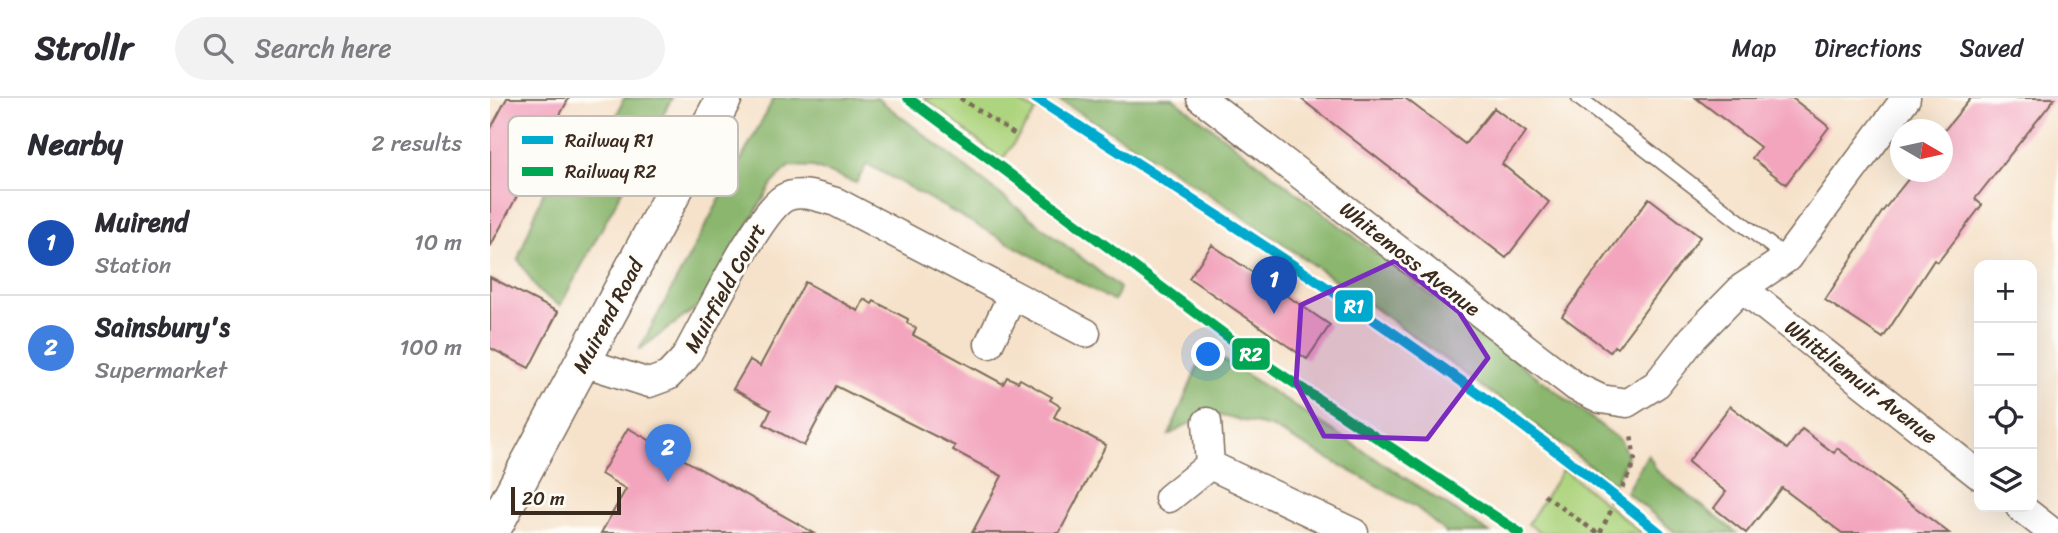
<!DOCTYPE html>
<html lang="en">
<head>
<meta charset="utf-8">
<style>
  :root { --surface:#fff; --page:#f2f2f3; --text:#2b2b33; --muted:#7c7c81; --line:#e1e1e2; --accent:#1f6fb2 }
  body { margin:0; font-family:Sriracha,sans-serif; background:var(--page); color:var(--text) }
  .controls { position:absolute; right:21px; bottom:21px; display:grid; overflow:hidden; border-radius:14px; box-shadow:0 7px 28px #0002 }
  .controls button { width:63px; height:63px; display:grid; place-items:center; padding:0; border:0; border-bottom:2px solid var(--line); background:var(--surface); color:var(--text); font:35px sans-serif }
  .compass { position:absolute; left:1400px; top:21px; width:63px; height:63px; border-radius:50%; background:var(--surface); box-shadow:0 7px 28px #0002; rotate:99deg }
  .scale { position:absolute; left:21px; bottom:18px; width:110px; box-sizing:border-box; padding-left:7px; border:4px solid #3b2a1e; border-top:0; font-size:19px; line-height:24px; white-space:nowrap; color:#3b2a1e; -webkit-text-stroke:5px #fdfcf7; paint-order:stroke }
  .you { position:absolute; left:719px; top:257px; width:24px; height:24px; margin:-18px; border:5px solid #fff; border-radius:50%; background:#1a73e8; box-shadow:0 0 0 10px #1a73e833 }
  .badge { display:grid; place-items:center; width:46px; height:46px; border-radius:50%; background:var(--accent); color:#fff; font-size:23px; font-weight:700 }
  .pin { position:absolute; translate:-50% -58px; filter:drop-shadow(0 2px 4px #0008) }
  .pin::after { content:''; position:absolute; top:37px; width:24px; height:21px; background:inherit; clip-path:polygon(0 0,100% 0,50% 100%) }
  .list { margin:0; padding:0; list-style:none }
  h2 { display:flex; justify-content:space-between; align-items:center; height:91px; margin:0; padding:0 28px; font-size:30px }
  h2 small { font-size:23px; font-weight:400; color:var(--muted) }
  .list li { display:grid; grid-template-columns:46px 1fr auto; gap:21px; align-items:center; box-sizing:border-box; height:105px; padding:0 28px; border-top:2px solid var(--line) }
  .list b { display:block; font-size:26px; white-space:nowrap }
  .list p { margin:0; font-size:23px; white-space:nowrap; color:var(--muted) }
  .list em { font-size:23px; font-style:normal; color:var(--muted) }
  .icon { flex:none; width:38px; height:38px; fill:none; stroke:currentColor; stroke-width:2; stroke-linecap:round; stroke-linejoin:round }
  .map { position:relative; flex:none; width:1568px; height:435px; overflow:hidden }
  header { display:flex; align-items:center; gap:42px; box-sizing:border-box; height:98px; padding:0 35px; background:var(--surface); border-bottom:2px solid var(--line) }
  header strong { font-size:33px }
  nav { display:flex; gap:38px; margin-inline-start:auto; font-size:24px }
  .search { width:490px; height:63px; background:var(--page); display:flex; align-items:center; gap:18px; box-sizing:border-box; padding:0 24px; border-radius:38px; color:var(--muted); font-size:26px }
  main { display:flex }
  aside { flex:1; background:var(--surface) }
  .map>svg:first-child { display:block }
</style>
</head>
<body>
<header>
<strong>Strollr</strong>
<div class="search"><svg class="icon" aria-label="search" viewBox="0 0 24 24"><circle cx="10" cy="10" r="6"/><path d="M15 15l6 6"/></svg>Search here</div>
<nav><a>Map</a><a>Directions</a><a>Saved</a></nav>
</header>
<main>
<aside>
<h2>Nearby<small>2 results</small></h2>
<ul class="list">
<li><span class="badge" style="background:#1a4fb4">1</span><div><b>Muirend</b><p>Station</p></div><em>10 m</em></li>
<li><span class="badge" style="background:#3f7fe0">2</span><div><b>Sainsbury's</b><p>Supermarket</p></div><em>100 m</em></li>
</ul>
</aside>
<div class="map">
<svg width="1568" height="435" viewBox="0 0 1568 435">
  <rect width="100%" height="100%" fill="#fdfcf7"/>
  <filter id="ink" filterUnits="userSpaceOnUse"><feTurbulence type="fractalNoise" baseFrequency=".0143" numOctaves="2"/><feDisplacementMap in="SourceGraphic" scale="14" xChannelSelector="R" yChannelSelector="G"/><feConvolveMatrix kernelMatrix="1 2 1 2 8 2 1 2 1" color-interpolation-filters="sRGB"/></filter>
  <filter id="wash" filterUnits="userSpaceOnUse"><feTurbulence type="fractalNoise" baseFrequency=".00686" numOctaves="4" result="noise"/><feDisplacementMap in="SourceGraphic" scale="28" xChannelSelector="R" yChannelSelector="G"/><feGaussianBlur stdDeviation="1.57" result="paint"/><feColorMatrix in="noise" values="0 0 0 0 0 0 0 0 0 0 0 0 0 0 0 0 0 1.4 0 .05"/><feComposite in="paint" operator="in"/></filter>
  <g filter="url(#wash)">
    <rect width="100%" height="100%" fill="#f6e2ca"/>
    <!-- green -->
    <path fill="#add47e" stroke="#747f4e" stroke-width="2" d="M 434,0 L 521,0 L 546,13 L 512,62 Z
      M 1073,371 L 1152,435 L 1052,435 L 1038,426 Z"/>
    <!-- forest -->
    <path fill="#8ab66d" stroke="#627046" stroke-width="2" d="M 134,0 L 182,0 L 70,208 L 48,193 L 28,161 L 64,66 L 107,67 Z
      M 284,0 L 387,0 L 630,190 L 623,203 L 377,66 L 366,85 L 323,69 L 299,68 L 282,86 L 214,204 L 149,252 Z
      M 565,0 L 683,0 L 1131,343 L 1137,358 L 1125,386 C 943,252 760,114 565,0 Z
      M 715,251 L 723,255 L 1000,435 L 956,435 L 926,409 L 781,329 L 718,315 L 679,337 Z
      M 1158,356 L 1167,373 L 1247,435 L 1186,435 L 1136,394 Z"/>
    <g id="blocks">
      <!-- building -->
      <path fill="#f3a5be" d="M 17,0 L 79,0 L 0,149 L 0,32 Z
        M 810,0 L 915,0 L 975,46 L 1004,10 L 1036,34 L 1012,66 L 1059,104 L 1016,160 Z
        M 1206,0 L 1302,0 L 1339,29 L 1296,86 L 1262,60 L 1270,49 Z
        M 1481,0 L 1565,0 L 1485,101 L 1492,107 L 1448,164 L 1444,162 L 1393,240 L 1335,202 L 1392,114 L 1424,74 L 1452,74 L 1452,35 Z
        M 1159,100 L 1210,139 L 1127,250 L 1124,248 L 1120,254 L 1072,218 Z
        M 722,147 L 840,227 L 817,261 L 699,180 Z
        M 0,179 L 68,214 L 39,270 L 0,250 Z
        M 315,184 L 368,213 L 374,201 L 382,206 L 384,203 L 418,221 L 417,225 L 426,230 L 423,237 L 513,286 L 517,279 L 528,284 L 530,281 L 562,299 L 560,302 L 570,308 L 564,319 L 616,347 L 569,435 L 482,435 L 512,378 L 463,352 L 465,348 L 346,288 L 314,348 L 274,326 L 281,312 L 243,291 L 260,262 L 270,268 Z
        M 1240,308 L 1297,351 L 1312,331 L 1344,355 L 1347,350 L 1459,435 L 1352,435 L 1292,390 L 1256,435 L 1224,410 L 1236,394 L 1198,364 Z
        M 138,330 L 324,435 L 111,435 L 136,391 L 111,376 Z"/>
    </g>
  </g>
  <g filter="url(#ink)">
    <use href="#blocks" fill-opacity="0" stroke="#7c6a5a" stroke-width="2"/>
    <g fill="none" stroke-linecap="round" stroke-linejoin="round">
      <!-- service casing -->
      <g stroke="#7c6a5a" stroke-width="17">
        <path id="service" d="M 1089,0 L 1297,160"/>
      </g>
      <!-- minor casing -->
      <g stroke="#7c6a5a" stroke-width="31">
        <path id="minor" d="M 711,0 L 1086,289 L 1111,301 L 1137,305 L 1167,286 L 1203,240 L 1252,190 L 1297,160 L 1416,0
          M 1252,190 L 1489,377
          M 499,246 L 522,198
          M 93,264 L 159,285 L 178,278 L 195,260 C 214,227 267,116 294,100 C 309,91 331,100 346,104 L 596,235
          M 720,367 L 864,435
          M 679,400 L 720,367 L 717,324
          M 1530,409 L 1563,435"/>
      </g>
      <!-- tertiary casing -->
      <g stroke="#7c6a5a" stroke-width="38">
        <path id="tertiary" d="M 1,435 L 234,0"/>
      </g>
      <!-- path -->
      <path stroke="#7c6a5a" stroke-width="4.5" stroke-dasharray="5 5" stroke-linecap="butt" d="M 470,0 L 527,38
        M 1054,397 L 1107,435
        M 1110,435 L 1145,364 L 1141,336"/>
      <!-- service -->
      <use href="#service" stroke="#fff" stroke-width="14"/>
      <!-- minor -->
      <use href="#minor" stroke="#fff" stroke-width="28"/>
      <!-- tertiary -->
      <use href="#tertiary" stroke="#fff" stroke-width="35"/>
      <!-- rail-1 casing -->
      <g stroke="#fdfcf7" stroke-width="16">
        <path id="rail-1" d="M 545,0 C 759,136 974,274 1170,435"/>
      </g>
      <!-- rail-2 casing -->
      <g stroke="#fdfcf7" stroke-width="16">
        <path id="rail-2" d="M 418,0 L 765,259 L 1030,435"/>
      </g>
      <!-- rail-1 -->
      <use href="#rail-1" stroke="#00a9ce" stroke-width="10"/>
      <!-- rail-2 -->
      <use href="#rail-2" stroke="#00a651" stroke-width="10"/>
    </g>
  </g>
  <!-- marked area -->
  <path fill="#7b2cbf" fill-opacity="0.2" stroke="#7b2cbf" stroke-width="5" stroke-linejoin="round" d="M 905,163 L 969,214 L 998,260 L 937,341 L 834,338 L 806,285 L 811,207 Z"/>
  <g text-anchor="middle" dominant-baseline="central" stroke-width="6" stroke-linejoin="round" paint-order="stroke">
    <!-- street labels -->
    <g font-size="21" fill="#3b2a1e" stroke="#fdfcf7">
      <text transform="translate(920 161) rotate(38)">Whitemoss Avenue</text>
      <text transform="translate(235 190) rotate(-61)">Muirfield Court</text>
      <text transform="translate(118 218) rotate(-62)">Muirend Road</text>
      <text transform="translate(1371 284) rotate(38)">Whittliemuir Avenue</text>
    </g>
  </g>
  <!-- legend -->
  <rect x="18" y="18" width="230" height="80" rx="10" fill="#fdfcf7" stroke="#c3bdb6" stroke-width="2"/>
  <rect x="32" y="38" width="31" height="8" fill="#00a9ce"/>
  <rect x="32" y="69" width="31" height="9" fill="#00a651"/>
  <g font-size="19" fill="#3b2a1e">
    <text x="75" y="49">Railway R1</text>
    <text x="75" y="80">Railway R2</text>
  </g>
  <g stroke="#fdfcf7" stroke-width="2.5">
    <rect x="844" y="191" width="40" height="34" rx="7" fill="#00a9ce"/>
    <rect x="741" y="239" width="40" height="34" rx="7" fill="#00a651"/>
  </g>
  <g font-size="19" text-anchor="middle" font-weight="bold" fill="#fff">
    <text x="864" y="215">R1</text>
    <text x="761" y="263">R2</text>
  </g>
</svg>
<div class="controls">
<button>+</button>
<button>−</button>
<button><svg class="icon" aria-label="locate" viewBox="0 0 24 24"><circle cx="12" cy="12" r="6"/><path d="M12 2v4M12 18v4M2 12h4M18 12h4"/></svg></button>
<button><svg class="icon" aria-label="layers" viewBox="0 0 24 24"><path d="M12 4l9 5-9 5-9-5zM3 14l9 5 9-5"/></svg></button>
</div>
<svg class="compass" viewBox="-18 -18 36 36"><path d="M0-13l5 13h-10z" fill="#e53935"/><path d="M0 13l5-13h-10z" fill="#7c7c81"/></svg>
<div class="scale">20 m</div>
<div class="you"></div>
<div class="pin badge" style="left:784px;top:216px;background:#1a4fb4">1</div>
<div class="pin badge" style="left:178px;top:384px;background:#3f7fe0">2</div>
</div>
</main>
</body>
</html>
